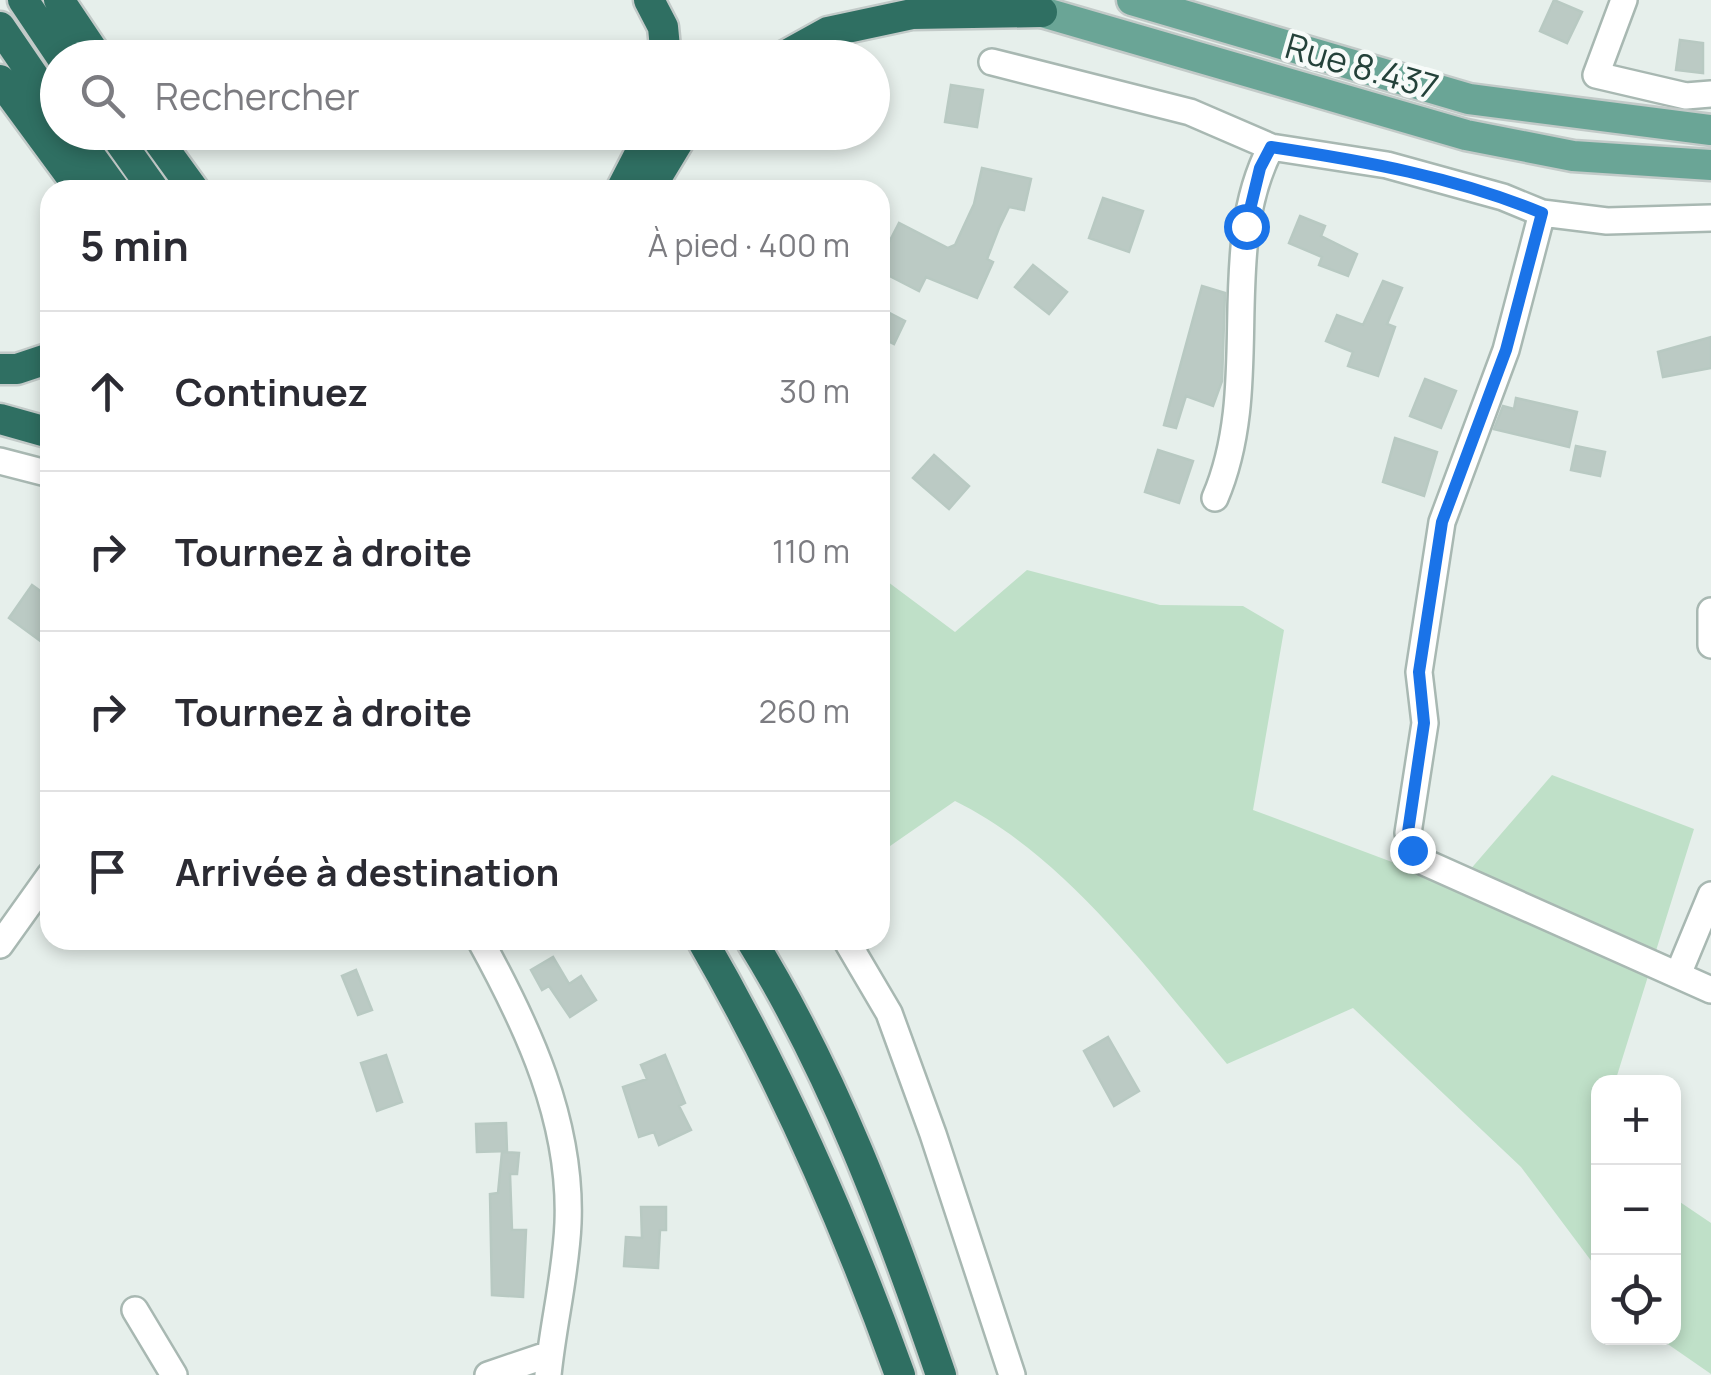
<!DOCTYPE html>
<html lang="fr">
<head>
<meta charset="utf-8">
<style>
  :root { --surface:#fff; --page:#f2f2f3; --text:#2b2b33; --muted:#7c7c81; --line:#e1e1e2 }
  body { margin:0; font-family:Manrope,sans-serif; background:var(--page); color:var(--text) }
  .controls { position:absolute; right:30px; bottom:30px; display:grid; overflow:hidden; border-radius:20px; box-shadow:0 5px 15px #0003 }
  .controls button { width:90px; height:90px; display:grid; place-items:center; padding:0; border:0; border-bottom:2px solid var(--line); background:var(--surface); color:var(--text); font:50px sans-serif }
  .stop { position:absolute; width:30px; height:30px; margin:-22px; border:8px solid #1a73e8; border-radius:50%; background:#fff }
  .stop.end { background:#1a73e8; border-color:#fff; box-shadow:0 2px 10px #0008 }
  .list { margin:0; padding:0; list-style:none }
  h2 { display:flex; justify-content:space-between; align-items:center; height:130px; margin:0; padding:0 40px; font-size:42px }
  h2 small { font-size:32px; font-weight:400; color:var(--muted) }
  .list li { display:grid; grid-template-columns:65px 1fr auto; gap:30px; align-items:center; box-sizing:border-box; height:160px; padding:0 40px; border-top:2px solid var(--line) }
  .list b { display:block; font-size:38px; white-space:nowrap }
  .list em { font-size:32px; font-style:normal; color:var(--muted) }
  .icon { flex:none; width:55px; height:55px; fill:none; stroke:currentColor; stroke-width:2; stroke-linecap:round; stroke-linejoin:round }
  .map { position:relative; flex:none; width:1711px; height:1375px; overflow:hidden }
  .search { position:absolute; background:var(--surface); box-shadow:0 5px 15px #0003; left:40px; top:40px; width:850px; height:110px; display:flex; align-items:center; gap:25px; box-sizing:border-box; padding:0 35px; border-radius:55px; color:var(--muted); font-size:38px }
  .panel { position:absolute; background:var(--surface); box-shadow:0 5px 15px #0003; left:40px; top:180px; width:850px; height:770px; border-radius:30px }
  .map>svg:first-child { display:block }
</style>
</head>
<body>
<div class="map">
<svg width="1711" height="1375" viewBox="0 0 1711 1375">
  <rect width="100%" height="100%" fill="#e6efeb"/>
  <!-- green -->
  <path fill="#bfe0c8" d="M 1027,570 L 1160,605 L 1243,606 L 1284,630 L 1253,810 L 1456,886 L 1552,775 L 1694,829 L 1615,1082 L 1598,1082 L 1598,1270 L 1521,1167 L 1353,1008 L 1227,1064 C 1149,971 1065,855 955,801 L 880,853 L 880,576 L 955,632 Z
    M 1674,1198 L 1711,1223 L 1711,1374 L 1659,1338 L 1674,1338 Z"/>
  <!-- building -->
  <path fill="#bbcac4" stroke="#b8c9c2" stroke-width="2.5" d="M 1554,0 L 1582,12 L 1567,43 L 1540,31 Z
    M 1680,40 L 1703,43 L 1703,73 L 1676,70 Z
    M 951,85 L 983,90 L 977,127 L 945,122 Z
    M 982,168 L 1031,179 L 1024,210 L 1009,207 L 999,228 L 987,259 L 993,262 L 977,298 L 926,277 L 919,291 L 880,271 L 880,260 L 899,223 L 948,248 L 955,245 L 974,204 Z
    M 1103,198 L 1143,211 L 1129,252 L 1089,238 Z
    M 1300,216 L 1325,226 L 1321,236 L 1357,254 L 1348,276 L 1319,265 L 1322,257 L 1289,243 Z
    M 1033,265 L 1067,292 L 1049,314 L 1015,287 Z
    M 1383,281 L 1402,288 L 1387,324 L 1395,327 L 1378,376 L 1348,366 L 1353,352 L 1326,341 L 1337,315 L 1363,325 Z
    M 1202,286 L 1225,293 L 1222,381 L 1213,406 L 1186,396 L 1176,428 L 1164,425 Z
    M 880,308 L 905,321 L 894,344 L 880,337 Z
    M 1711,337 L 1711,368 L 1663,377 L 1658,352 Z
    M 1425,379 L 1456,391 L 1441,428 L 1410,416 Z
    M 1516,398 L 1577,412 L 1569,447 L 1494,429 L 1503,406 L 1514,409 Z
    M 1395,438 L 1437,452 L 1424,496 L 1383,482 Z
    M 1576,446 L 1605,452 L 1600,476 L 1571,470 Z
    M 1158,450 L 1193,461 L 1179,503 L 1145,492 Z
    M 934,455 L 969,486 L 949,509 L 913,478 Z
    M 32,585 L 50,598 L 50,648 L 9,618 Z
    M 553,957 L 569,984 L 581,976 L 596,1000 L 570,1017 L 549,986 L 542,990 L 531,970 Z
    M 356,970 L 372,1010 L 358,1015 L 342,976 Z
    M 1108,1037 L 1139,1091 L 1114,1106 L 1084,1051 Z
    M 386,1055 L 402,1102 L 377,1111 L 361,1063 Z
    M 665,1055 L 685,1103 L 679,1106 L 691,1130 L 659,1145 L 654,1132 L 639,1137 L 623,1087 L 647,1079 L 641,1065 Z
    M 506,1123 L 507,1151 L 477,1152 L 476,1124 Z
    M 502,1152 L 519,1153 L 517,1174 L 510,1174 L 512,1230 L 526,1230 L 523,1297 L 492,1295 L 490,1194 L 498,1193 Z
    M 641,1207 L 666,1207 L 666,1230 L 660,1230 L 658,1268 L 624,1266 L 626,1237 L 642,1238 Z"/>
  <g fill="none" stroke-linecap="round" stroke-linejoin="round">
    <!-- minor casing -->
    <g stroke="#a8b8b2" stroke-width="30">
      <path id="minor" d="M 1624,0 L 1596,75 L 1686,96 L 1711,94
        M 992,62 L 1190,112 L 1271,147 L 1387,165 L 1503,197 L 1542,213 L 1607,221 L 1711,218
        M 1542,213 L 1506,350 L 1442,522 L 1419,672 L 1425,723 L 1408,833 L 1412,850 L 1424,862 L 1711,990
        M 0,461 L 50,474
        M 1215,498 C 1264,384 1216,252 1271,147
        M 1711,611 L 1711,645
        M 480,940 C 528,1027 572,1121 568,1223 C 566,1274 553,1324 548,1375
        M 846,940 L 889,1013 L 933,1134 L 1012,1375
        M 0,945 L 50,875
        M 1679,972 L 1711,895
        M 135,1310 L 174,1375
        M 488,1375 L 550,1354"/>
    </g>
    <!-- major casing -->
    <g stroke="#c2cac8" stroke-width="35">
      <path id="major" d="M 1132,0 L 1469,99 L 1711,130
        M 1018,5 L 1466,135 L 1573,156 L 1711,165"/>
    </g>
    <!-- highway casing -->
    <g stroke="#c2cac8" stroke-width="35">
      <path id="highway" d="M 23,0 L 62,58
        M 59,0 L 98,58
        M 649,0 L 663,27 L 666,58
        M 0,27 L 58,112
        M 781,58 L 828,32 L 912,14 L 1042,12
        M 0,80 L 81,190
        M 73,132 L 115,190
        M 113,132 L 154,190
        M 152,132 L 194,190
        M 621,190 L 651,132
        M 649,190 L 684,132
        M 0,369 L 17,369 L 50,358
        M 0,419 L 50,433
        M 702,940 C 782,1078 846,1225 900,1375
        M 751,940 C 834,1074 890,1226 941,1375"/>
    </g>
    <!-- minor -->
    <use href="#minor" stroke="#fff" stroke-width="25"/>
    <!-- major -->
    <use href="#major" stroke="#6aa596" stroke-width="30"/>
    <!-- highway -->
    <use href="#highway" stroke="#2f6f62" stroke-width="30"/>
  </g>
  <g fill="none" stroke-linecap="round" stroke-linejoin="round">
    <!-- route -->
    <path stroke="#1a73e8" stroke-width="12" d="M 1246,226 L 1260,168 L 1271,147 C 1364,161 1455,177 1542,213 L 1506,350 L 1442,522 L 1419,672 L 1424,723 L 1408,832 L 1412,850"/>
  </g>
  <g text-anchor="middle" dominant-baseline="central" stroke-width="9" stroke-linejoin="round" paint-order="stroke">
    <!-- street labels -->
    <g font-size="35" fill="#24423a" stroke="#f7fbf9">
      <text transform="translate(1362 66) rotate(16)">Rue 8.437</text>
    </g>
  </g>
</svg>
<div class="controls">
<button>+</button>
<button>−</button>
<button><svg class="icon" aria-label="locate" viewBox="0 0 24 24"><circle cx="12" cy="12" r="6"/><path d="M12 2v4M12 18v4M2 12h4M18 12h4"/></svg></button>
</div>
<div class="stop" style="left:1246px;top:226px"></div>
<div class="stop end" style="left:1412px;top:850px"></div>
<div class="search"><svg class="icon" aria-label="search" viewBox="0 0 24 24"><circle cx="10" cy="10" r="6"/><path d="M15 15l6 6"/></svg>Rechercher</div>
<section class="panel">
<h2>5 min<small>À pied · 400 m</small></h2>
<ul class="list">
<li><svg class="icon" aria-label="ahead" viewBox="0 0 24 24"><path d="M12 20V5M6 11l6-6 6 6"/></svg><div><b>Continuez</b></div><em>30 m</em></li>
<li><svg class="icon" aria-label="right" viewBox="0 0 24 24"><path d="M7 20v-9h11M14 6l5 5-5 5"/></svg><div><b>Tournez à droite</b></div><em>110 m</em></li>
<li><svg class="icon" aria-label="right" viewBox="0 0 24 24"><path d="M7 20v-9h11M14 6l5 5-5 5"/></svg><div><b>Tournez à droite</b></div><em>260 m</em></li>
<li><svg class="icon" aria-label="arrive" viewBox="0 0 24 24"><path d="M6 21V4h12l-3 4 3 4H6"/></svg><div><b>Arrivée à destination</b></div></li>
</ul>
</section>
</div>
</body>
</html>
